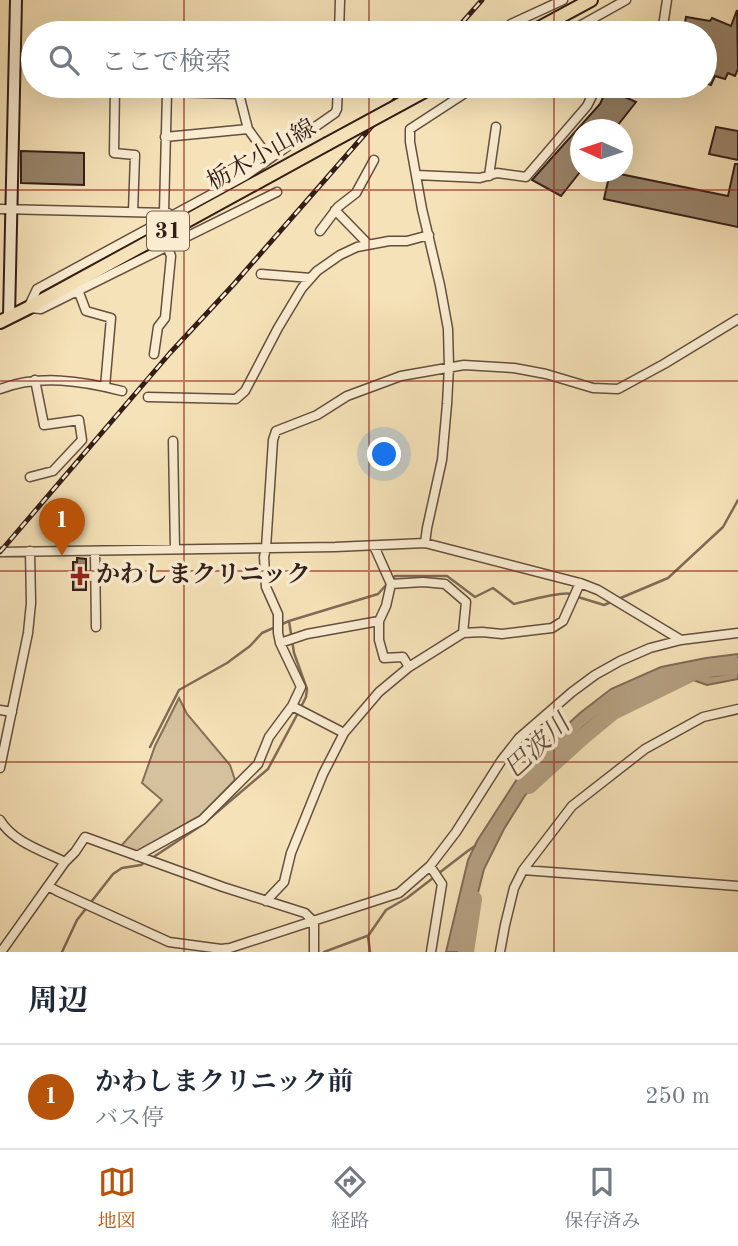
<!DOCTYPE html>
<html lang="ja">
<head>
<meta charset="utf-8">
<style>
  :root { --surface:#fff; --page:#f6f6f7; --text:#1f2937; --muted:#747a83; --line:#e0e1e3; --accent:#b45309 }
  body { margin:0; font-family:"Old Standard TT","Noto Serif JP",serif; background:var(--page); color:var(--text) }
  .compass { position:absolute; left:570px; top:119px; width:63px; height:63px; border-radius:50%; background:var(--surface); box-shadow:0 7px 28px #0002; rotate:273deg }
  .you { position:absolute; left:385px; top:455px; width:24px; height:24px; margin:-18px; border:5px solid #fff; border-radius:50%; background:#1a73e8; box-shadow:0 0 0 10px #1a73e833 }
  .badge { display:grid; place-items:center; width:46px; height:46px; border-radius:50%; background:var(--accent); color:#fff; font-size:23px; font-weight:700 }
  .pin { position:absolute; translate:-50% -58px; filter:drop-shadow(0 2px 4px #0008) }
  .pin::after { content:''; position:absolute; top:37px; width:24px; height:21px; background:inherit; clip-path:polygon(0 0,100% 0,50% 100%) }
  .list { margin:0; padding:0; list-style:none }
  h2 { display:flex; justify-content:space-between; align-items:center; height:91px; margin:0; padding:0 28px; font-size:30px }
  h2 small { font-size:23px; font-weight:400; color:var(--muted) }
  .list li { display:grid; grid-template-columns:46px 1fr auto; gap:21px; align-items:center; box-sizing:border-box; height:105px; padding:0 28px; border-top:2px solid var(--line) }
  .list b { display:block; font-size:26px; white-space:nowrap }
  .list p { margin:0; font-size:23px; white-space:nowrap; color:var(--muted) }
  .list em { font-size:23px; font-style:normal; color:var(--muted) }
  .icon { flex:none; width:38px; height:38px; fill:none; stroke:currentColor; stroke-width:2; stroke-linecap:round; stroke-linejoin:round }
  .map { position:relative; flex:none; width:738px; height:952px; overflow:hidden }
  .search { position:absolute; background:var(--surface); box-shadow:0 7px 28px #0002; left:21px; right:21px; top:21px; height:77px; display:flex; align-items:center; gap:18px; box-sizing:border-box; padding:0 24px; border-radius:38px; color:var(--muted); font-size:26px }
  .sheet { height:196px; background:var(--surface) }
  nav { display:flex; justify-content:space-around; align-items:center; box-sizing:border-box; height:98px; border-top:2px solid var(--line); background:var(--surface); font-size:19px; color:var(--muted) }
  nav a { display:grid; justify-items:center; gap:4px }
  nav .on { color:var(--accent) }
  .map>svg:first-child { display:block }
</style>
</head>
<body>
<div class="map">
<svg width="738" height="952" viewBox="0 0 738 952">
  <rect width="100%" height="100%" fill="#f6e2b8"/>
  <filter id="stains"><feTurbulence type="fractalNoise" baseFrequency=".00286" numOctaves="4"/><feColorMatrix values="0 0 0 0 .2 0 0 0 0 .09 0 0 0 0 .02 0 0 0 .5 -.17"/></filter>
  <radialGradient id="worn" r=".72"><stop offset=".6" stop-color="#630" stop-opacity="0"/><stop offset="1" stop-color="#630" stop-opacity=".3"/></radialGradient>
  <!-- green -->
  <path fill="#d5c19d" stroke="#84705a" stroke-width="2" d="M 179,698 L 187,714 L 230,765 L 235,780 L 201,815 L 136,852 L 121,846 L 162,800 L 142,783 L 155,746 Z"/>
  <!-- water -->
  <path fill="#b49f81" stroke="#806b57" stroke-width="2" d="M 738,654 L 738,679 L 707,685 L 693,680 L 672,678 L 609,707 L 583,727 L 557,754 L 524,797 L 504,829 L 484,869 L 463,952 L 446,952 L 468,860 L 477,841 L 517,779 L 544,746 L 580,713 L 611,689 L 661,667 L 706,658 Z"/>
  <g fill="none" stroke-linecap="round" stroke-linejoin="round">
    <!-- shore -->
    <path stroke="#745e4c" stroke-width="2" d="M 738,661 L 698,667 L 695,670 C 707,682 722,673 738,672"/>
    <!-- stream -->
    <path stroke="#806b57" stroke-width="2.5" d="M 392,579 L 395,576 L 447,576 L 475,597 L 493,588 L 514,604 C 527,601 561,591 571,594
      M 578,597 L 604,605 L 668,578 L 723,527 L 738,500
      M 301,707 L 306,697 L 307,689 L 294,653 L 289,621 L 378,594 L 387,584
      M 150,747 L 179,690 L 227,663 L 250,646 L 262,633 L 289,621
      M 152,858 L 202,825 L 268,769 L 298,713
      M 439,873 L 469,850 L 475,846
      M 62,952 L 77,920 L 113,874 L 122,868 L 141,865 L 146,861
      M 324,952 L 367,936
      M 370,952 L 368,936 L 386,910 L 407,898 L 433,878"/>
    <!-- river -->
    <path stroke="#b49f81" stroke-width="16" d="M 529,786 L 584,736 L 613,712 L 699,670 L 738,666
      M 466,952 L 474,899"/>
  </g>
  <!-- building -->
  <path fill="#98846b" stroke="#331e17" stroke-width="2" d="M 737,10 L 738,69 L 735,76 L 728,73 L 725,79 L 715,76 L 711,85 L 705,83 L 705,33 L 687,33 L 688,30 L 684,28 L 686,17 L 710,21 L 712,18 L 731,26 Z
    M 607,89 L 636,102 L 614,130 L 580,130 L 580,172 L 561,196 L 532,180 L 600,104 Z
    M 716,127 L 738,131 L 738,160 L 709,154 Z
    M 21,151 L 84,153 L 84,185 L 21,183 Z
    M 735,164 L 738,164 L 738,227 L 604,199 L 610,172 L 728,196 Z
    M 77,558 L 86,559 L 86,590 L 73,590 L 73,562 L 77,562 Z"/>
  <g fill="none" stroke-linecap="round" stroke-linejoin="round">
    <!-- street casing -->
    <g stroke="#644f3f" stroke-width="11">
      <path id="street" d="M 511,24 L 563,0
        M 339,33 L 340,0
        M 567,33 L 626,0
        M 662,33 L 667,0
        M 115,88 L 114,153 L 135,155 L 133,212
        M 165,137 L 248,129
        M 417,175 L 480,178 L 497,173 L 526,177 L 587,106 L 597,86
        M 489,176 L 496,127
        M 277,192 L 41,309 L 28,308 L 37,289 L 245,176 L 335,113 L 337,109 L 338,86
        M 0,209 L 168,213
        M 335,210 L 368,244
        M 164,212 L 167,92 L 239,94 L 248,129 L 269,158
        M 320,231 L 338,207 L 356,193 L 374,160
        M 261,274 L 311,278
        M 78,290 L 86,311 L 111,318 L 105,387
        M 154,354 L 158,327 L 165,318 L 171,256 L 167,246
        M 0,389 C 40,374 82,381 122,391
        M 148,397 L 236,399 L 245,391 L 278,328 L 302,288 L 317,271 L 340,255 L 357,247 L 389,241 L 407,241 L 429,235
        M 173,441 L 175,549
        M 30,477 L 53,471 L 82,440 L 79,420 L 44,425 L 35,380
        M 425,543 L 427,528 L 442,460 L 447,404 L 449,367 L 448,329 L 440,285 L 422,209 L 410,142 L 410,129 L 476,86
        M 374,546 L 391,584 L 386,606 L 379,621 L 379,640 L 384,658 L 403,657 L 409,667
        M 95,551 L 96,627
        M 0,552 L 335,547 L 425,543 L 580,583 L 598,590 L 681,640 L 738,633
        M 391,584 L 423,582 L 445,584 L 466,602 L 463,633
        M 280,643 L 307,634 L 379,621
        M 292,706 L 344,733
        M 0,710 L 12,712
        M 0,768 L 28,633 L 31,603 L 30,551
        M 0,820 C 13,842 43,851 65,862
        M 137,856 L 202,820 L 258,764 L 269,737 L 292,706 L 301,687 L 280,643 L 278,633 L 278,614 L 266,587 L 264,557 L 266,548 L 273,440 L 276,431 L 317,415 L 347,396 L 401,376 L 464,365 L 514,368 L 546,374 L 593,388 L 618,389 L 664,364 L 738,319
        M 430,866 L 442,884 L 431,952
        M 523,870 L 738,886
        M 48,886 L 57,891 L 169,942 L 221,949 L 230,948 L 399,893 L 430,866 L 456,832 L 501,761 L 519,738 L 572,692 L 595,675 L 620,661 L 650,648 L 681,640
        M 266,901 L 284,882 L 291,853 L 306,816 L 323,774 L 344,733 L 379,692 L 409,667 L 463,633 L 482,632 L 502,634 L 552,628 L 563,621 L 580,583
        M 1,952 L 65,862 L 75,852 L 85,837 L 223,887 L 305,913 L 314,922 L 314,952
        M 500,952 L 505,925 L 514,888 L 523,870 L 572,806 L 645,749 L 703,717 L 738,709"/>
    </g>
    <!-- secondary casing -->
    <g stroke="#331e17" stroke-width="14">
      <path id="secondary" d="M 9,317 L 16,0"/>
    </g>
    <!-- primary casing -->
    <g stroke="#331e17" stroke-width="16">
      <path id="primary" d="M 530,33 L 591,0
        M 0,322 L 28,308 L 327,144"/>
    </g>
    <!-- street -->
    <use href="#street" stroke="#f9ecd1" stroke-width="8"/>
    <!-- secondary -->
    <use href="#secondary" stroke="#f9ecd1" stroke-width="10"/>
    <!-- primary -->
    <use href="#primary" stroke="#f6e2b8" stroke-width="12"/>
    <!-- rail casing -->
    <g stroke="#331e17" stroke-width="5">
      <path id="rail" d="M 453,33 L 482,0
        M 0,552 L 170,353 L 234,284 L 407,86"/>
    </g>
    <!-- rail -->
    <use href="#rail" stroke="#f9ecd1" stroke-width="2.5" stroke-dasharray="8" stroke-linecap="butt"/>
    <!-- primary-bridge casing -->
    <g stroke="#331e17" stroke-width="16" stroke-linecap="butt">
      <path id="primary-bridge" d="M 327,144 L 434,86"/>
    </g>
    <!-- primary-bridge -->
    <use href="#primary-bridge" stroke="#f6e2b8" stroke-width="12"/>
  </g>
  <!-- grid -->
  <path fill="none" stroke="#8f2418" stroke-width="2" stroke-opacity="0.55" d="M 184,0 L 184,33M 369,0 L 369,33M 554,0 L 554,33M 184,86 L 184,952M 369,86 L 369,952M 554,86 L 554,952M 0,190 L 738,190M 0,381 L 738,381M 0,571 L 738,571M 0,762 L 738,762"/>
  <!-- markers -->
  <path fill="#8f2418" stroke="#f9ecd1" stroke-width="2.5" d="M76.5 565.5h7v7h7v7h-7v7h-7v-7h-7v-7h7z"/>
  <g text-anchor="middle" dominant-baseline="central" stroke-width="7" stroke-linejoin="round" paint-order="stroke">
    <!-- shield labels -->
    <rect fill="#f9ecd1" stroke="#6e5c4f" stroke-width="2" x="147" y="211.5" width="42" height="39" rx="5"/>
    <g font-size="23" font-weight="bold" fill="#331e17">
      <text x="168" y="231">31</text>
    </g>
    <!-- street labels -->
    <g font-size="24" fill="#331e17" stroke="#f9ecd1">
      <text transform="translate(262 156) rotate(-29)">栃木小山線</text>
    </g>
    <!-- poi labels -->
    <g font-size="24" font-weight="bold" fill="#331e17" stroke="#f9ecd1" text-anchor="start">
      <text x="96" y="576">かわしまクリニック</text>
    </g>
    <!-- water labels -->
    <g font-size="26" font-style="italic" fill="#604b3c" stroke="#f9ecd1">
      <text transform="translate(538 747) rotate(-43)">巴波川</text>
    </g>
  </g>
  <rect width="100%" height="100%" filter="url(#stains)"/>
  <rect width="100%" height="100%" fill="url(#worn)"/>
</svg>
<svg class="compass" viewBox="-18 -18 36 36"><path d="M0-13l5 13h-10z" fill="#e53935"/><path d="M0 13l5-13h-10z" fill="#747a83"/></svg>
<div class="you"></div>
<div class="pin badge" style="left:62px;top:556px">1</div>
<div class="search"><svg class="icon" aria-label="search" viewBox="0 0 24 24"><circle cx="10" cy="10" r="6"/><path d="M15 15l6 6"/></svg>ここで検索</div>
</div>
<section class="sheet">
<h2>周辺<small></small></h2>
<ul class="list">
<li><span class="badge">1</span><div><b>かわしまクリニック前</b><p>バス停</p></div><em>250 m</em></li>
</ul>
</section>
<nav>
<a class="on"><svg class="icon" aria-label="map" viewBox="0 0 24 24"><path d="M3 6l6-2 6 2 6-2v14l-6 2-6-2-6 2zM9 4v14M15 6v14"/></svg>地図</a>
<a><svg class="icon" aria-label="directions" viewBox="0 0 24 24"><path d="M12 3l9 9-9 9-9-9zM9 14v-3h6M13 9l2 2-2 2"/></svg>経路</a>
<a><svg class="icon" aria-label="saved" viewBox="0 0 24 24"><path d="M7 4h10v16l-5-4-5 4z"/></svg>保存済み</a>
</nav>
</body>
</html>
